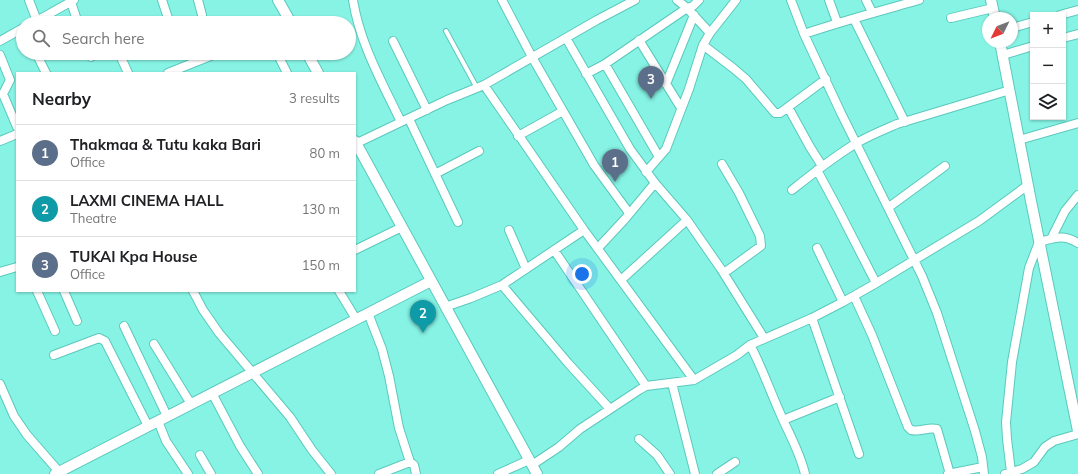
<!DOCTYPE html>
<html lang="en">
<head>
<meta charset="utf-8">
<style>
  :root { --surface:#fff; --page:#f2f2f2; --text:#202124; --muted:#757577; --line:#e0e0e0; --accent:#7c3aed }
  body { margin:0; font-family:Mulish,sans-serif; background:var(--page); color:var(--text) }
  .controls { position:absolute; right:12px; top:12px; display:grid; overflow:hidden; border-radius:0px; box-shadow:0 1px 3px #0004 }
  .controls button { width:36px; height:36px; display:grid; place-items:center; padding:0; border:0; border-bottom:1px solid var(--line); background:var(--surface); color:var(--text); font:20px sans-serif }
  .compass { position:absolute; left:982px; top:12px; width:36px; height:36px; border-radius:50%; background:var(--surface); box-shadow:0 1px 3px #0004; rotate:227deg }
  .you { position:absolute; left:582px; top:274px; width:14px; height:14px; margin:-10px; border:3px solid #fff; border-radius:50%; background:#1a73e8; box-shadow:0 0 0 6px #1a73e833 }
  .badge { display:grid; place-items:center; width:26px; height:26px; border-radius:50%; background:var(--accent); color:#fff; font-size:13px; font-weight:700 }
  .pin { position:absolute; translate:-50% -33px; filter:drop-shadow(0 1px 2px #0008) }
  .pin::after { content:''; position:absolute; top:21px; width:14px; height:12px; background:inherit; clip-path:polygon(0 0,100% 0,50% 100%) }
  .list { margin:0; padding:0; list-style:none }
  h2 { display:flex; justify-content:space-between; align-items:center; height:52px; margin:0; padding:0 16px; font-size:17px }
  h2 small { font-size:13px; font-weight:400; color:var(--muted) }
  .list li { display:grid; grid-template-columns:26px 1fr auto; gap:12px; align-items:center; box-sizing:border-box; height:56px; padding:0 16px; border-top:1px solid var(--line) }
  .list b { display:block; font-size:15px; white-space:nowrap }
  .list p { margin:0; font-size:13px; white-space:nowrap; color:var(--muted) }
  .list em { font-size:13px; font-style:normal; color:var(--muted) }
  .icon { flex:none; width:22px; height:22px; fill:none; stroke:currentColor; stroke-width:2; stroke-linecap:round; stroke-linejoin:round }
  .map { position:relative; flex:none; width:1078px; height:474px; overflow:hidden }
  .search { position:absolute; background:var(--surface); box-shadow:0 1px 3px #0004; left:16px; top:16px; width:340px; height:44px; display:flex; align-items:center; gap:10px; box-sizing:border-box; padding:0 14px; border-radius:22px; color:var(--muted); font-size:15px }
  .panel { position:absolute; background:var(--surface); box-shadow:0 1px 3px #0004; left:16px; top:72px; width:340px; height:220px; border-radius:0px }
  .map>svg:first-child { display:block }
</style>
</head>
<body>
<div class="map">
<svg width="1078" height="474" viewBox="0 0 1078 474">
  <rect width="100%" height="100%" fill="#86f3e5"/>
  <g fill="none" stroke-linecap="round" stroke-linejoin="round">
    <!-- service casing -->
    <g stroke="#5ac9bc" stroke-width="6">
      <path id="service" d="M 446,31 L 477,88"/>
    </g>
    <!-- minor casing -->
    <g stroke="#5ac9bc" stroke-width="10">
      <path id="minor" d="M 29,0 L 37,21
        M 162,0 L 168,18
        M 198,0 L 202,15
        M 353,0 C 360,44 382,82 401,122
        M 502,0 L 532,57 L 594,165 L 629,213
        M 677,0 L 687,8 L 693,6 L 699,0
        M 791,0 L 804,34 L 841,113 L 922,276 L 937,313 L 975,431 L 982,457 L 984,474
        M 829,0 L 837,22
        M 866,0 L 872,12
        M 71,2 L 78,23
        M 1060,15 L 1078,10
        M 951,18 L 993,8
        M 854,19 L 905,122
        M 33,23 L 74,0
        M 1012,28 L 1033,22
        M 804,34 C 842,21 880,11 919,0
        M 566,38 L 630,149 L 655,183 L 687,220 L 721,269 L 764,338
        M 1063,38 L 1078,34
        M 639,40 L 681,108
        M 0,41 L 23,28
        M 393,41 L 427,110
        M 703,45 L 733,68 L 746,79 L 775,113 L 780,113 L 826,79
        M 36,53 L 46,73
        M 89,53 L 91,57
        M 119,53 L 128,73
        M 277,53 L 287,73
        M 0,55 L 10,80 L 3,94 L 17,127
        M 1003,55 L 1033,46
        M 605,64 L 659,157
        M 168,73 L 218,53
        M 586,74 L 605,64 L 687,8 L 710,33
        M 666,84 L 694,15
        M 484,85 L 584,230 L 694,380
        M 788,107 L 810,147 L 822,166
        M 409,119 L 458,222
        M 518,136 L 563,111
        M 1019,140 L 1078,123
        M 0,141 L 17,134
        M 355,144 L 447,100 L 484,85 L 597,20 L 635,0
        M 722,164 L 739,193 L 760,236 L 761,246 L 724,273
        M 817,170 L 838,209 L 876,283
        M 646,172 L 666,149 L 689,89 L 703,45 L 710,33 L 736,0
        M 435,174 L 479,151
        M 792,190 C 812,174 832,158 855,144 C 868,136 883,130 897,124 L 1010,90
        M 889,207 L 945,166
        M 509,230 L 526,269
        M 1051,239 L 1065,211 L 1078,195
        M 598,248 L 625,219 L 655,183
        M 817,248 L 843,302
        M 355,250 L 402,227
        M 554,250 L 646,386
        M 0,272 L 17,267
        M 621,280 L 687,220
        M 502,285 L 568,363 L 610,409
        M 37,291 L 55,331
        M 64,291 L 77,321
        M 193,291 L 203,310 L 219,333 L 290,417 L 312,450 L 331,474
        M 339,291 L 356,319
        M 854,296 L 872,335 L 908,427 L 911,430 C 920,432 928,427 937,429 L 950,474
        M 445,307 L 471,298 L 502,285 L 584,230
        M 368,313 L 382,349 L 389,376 L 399,428 L 410,462
        M 812,318 L 859,454
        M 124,326 L 167,416
        M 154,344 L 191,404
        M 750,345 C 762,367 770,391 780,413 C 789,434 800,452 805,474
        M 54,355 L 99,338 L 105,341 L 148,426
        M 672,383 L 695,474
        M 0,384 L 14,416 L 27,435 L 61,474
        M 212,393 L 240,446 L 258,474
        M 783,420 L 840,397
        M 158,421 L 166,441 L 188,474
        M 639,439 L 657,455 L 670,474
        M 200,455 L 211,474
        M 532,465 L 559,447 L 580,429 L 639,390 L 646,386 L 694,380 L 737,355 L 750,345 L 812,318 L 843,302 L 873,285 L 979,221 L 1028,185
        M 1011,472 L 1007,439 L 1006,422 L 1012,362 L 1029,268 L 1039,242 C 1055,238 1063,234 1078,243
        M 379,474 L 410,462 L 414,465 L 416,474
        M 498,474 L 529,460
        M 717,474 L 735,462
        M 948,474 L 983,467
        M 1005,474 L 1022,469 L 1034,462 L 1045,447 L 1054,441 L 1078,434"/>
    </g>
    <!-- tertiary casing -->
    <g stroke="#5ac9bc" stroke-width="12">
      <path id="tertiary" d="M 278,0 L 291,23
        M 991,0 L 995,18
        M 1000,42 L 1031,201 L 1078,431
        M 307,53 L 318,73
        M 355,141 L 537,474
        M 55,474 L 431,281"/>
    </g>
    <!-- service -->
    <use href="#service" stroke="#fff" stroke-width="4"/>
    <!-- minor -->
    <use href="#minor" stroke="#fff" stroke-width="8"/>
    <!-- tertiary -->
    <use href="#tertiary" stroke="#fff" stroke-width="10"/>
  </g>
</svg>
<div class="controls">
<button>+</button>
<button>−</button>
<button><svg class="icon" aria-label="layers" viewBox="0 0 24 24"><path d="M12 4l9 5-9 5-9-5zM3 14l9 5 9-5"/></svg></button>
</div>
<svg class="compass" viewBox="-18 -18 36 36"><path d="M0-13l5 13h-10z" fill="#e53935"/><path d="M0 13l5-13h-10z" fill="#757577"/></svg>
<div class="you"></div>
<div class="pin badge" style="left:615px;top:182px;background:#5c6f8a">1</div>
<div class="pin badge" style="left:423px;top:333px;background:#0f9aa8">2</div>
<div class="pin badge" style="left:651px;top:99px;background:#5c6f8a">3</div>
<div class="search"><svg class="icon" aria-label="search" viewBox="0 0 24 24"><circle cx="10" cy="10" r="6"/><path d="M15 15l6 6"/></svg>Search here</div>
<section class="panel">
<h2>Nearby<small>3 results</small></h2>
<ul class="list">
<li><span class="badge" style="background:#5c6f8a">1</span><div><b>Thakmaa &amp; Tutu kaka Bari</b><p>Office</p></div><em>80 m</em></li>
<li><span class="badge" style="background:#0f9aa8">2</span><div><b>LAXMI CINEMA HALL</b><p>Theatre</p></div><em>130 m</em></li>
<li><span class="badge" style="background:#5c6f8a">3</span><div><b>TUKAI Kpa House</b><p>Office</p></div><em>150 m</em></li>
</ul>
</section>
</div>
</body>
</html>
